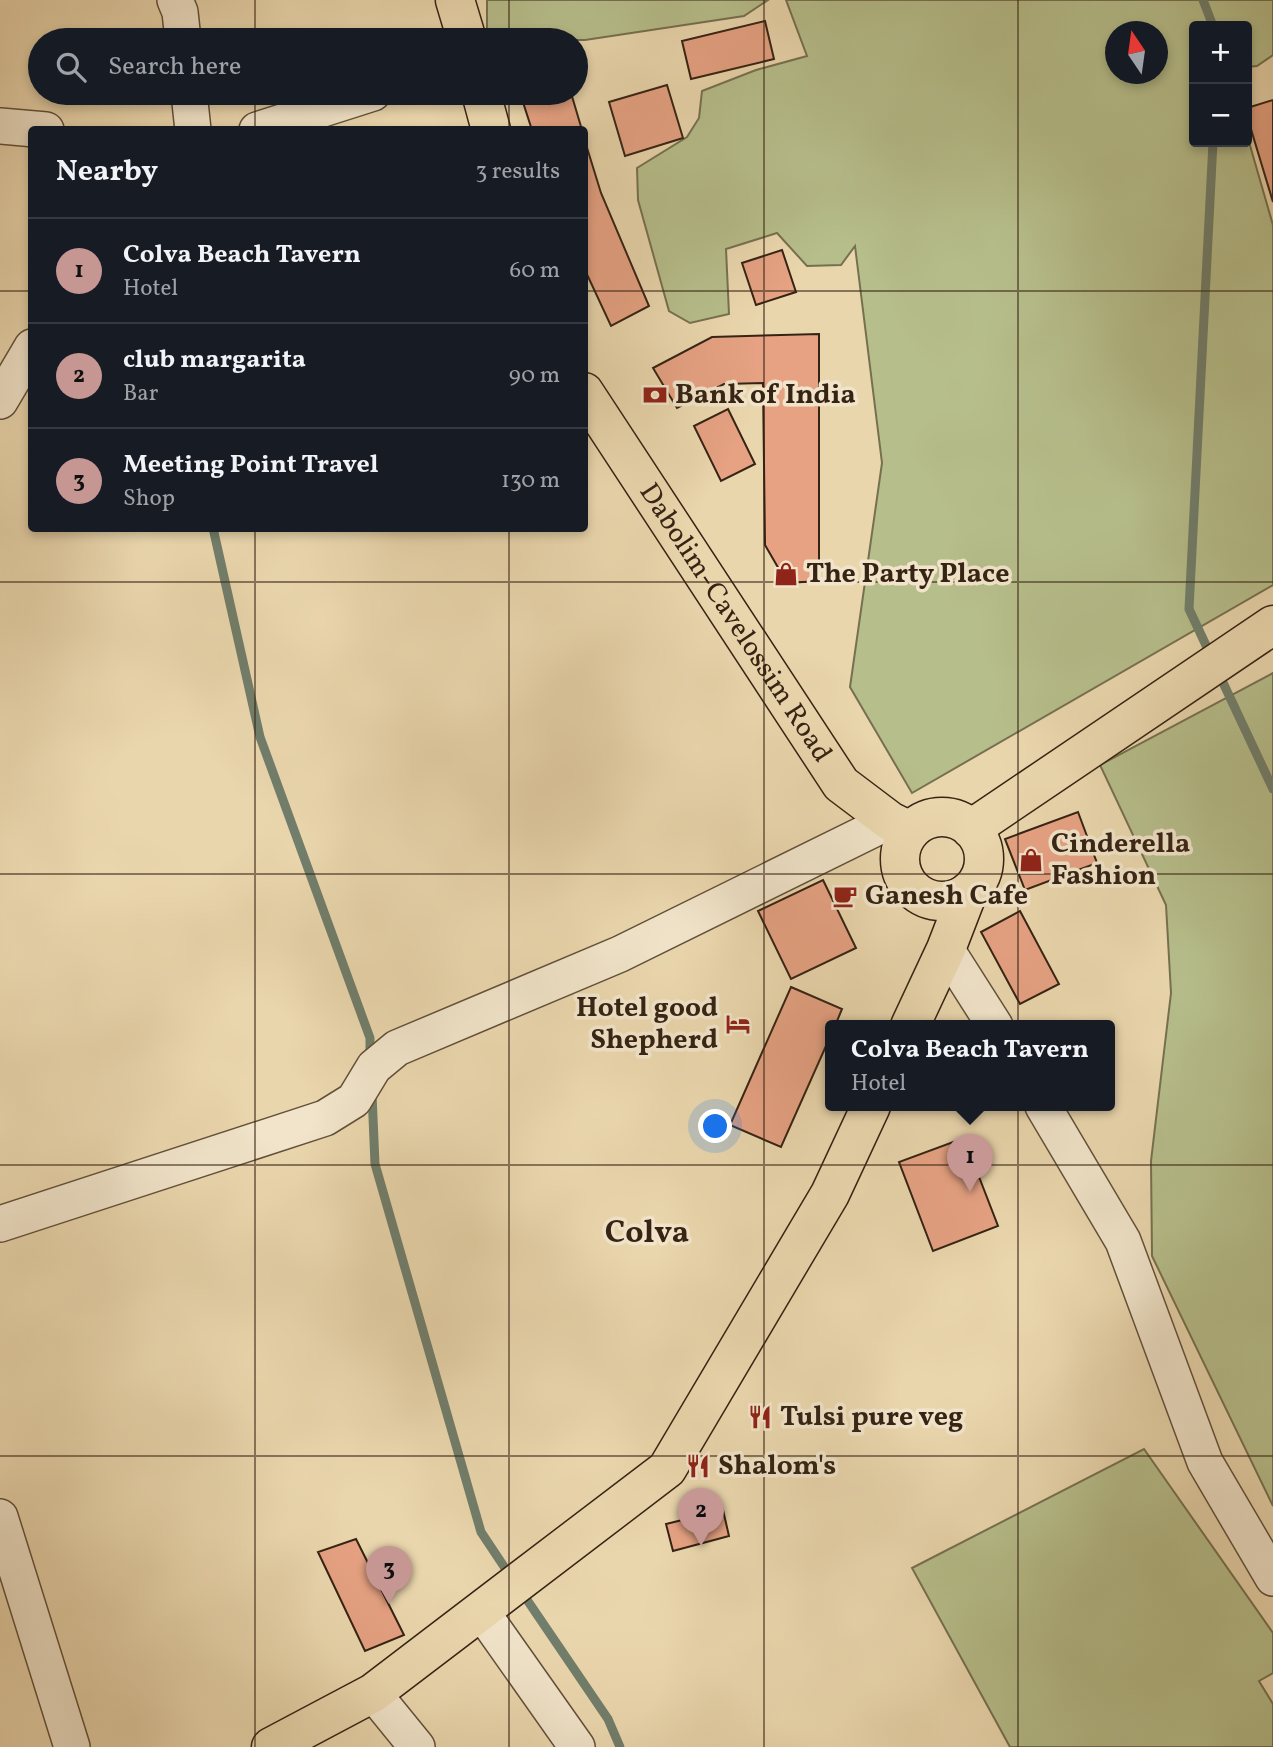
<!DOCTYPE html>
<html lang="en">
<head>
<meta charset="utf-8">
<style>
  :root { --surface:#171b24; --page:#242831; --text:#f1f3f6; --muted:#9ea1a6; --line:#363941; --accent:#c59692 }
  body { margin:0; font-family:Vollkorn,serif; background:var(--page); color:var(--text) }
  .controls { position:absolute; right:21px; top:21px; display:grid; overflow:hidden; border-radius:7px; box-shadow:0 4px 10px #0003 }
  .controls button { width:63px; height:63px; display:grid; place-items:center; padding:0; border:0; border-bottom:2px solid var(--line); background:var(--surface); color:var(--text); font:35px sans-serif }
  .compass { position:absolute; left:1105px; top:21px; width:63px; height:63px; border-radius:50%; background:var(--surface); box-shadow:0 4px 10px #0003; rotate:347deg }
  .you { position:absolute; left:716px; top:1127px; width:24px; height:24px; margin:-18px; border:5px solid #fff; border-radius:50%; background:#1a73e8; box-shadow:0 0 0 10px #1a73e833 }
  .badge { display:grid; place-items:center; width:46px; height:46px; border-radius:50%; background:var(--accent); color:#111; font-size:23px; font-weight:700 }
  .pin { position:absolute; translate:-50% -58px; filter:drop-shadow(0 2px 4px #0008) }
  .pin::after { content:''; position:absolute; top:37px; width:24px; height:21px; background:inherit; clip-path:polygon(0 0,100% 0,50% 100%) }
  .popup { position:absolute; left:825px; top:1020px; width:290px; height:91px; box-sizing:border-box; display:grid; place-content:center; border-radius:7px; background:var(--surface); filter:drop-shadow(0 2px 5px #0005); font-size:23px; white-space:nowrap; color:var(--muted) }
  .popup b { font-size:26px; color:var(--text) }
  .popup::after { content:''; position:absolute; left:50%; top:100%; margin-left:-14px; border:14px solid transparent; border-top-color:var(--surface) }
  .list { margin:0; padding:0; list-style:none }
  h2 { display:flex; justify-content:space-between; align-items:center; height:91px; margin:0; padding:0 28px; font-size:30px }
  h2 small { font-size:23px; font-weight:400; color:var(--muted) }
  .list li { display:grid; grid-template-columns:46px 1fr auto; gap:21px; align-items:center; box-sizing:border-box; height:105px; padding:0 28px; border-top:2px solid var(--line) }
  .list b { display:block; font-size:26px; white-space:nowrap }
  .list p { margin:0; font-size:23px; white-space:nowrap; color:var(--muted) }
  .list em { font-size:23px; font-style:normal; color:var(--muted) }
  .icon { flex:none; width:38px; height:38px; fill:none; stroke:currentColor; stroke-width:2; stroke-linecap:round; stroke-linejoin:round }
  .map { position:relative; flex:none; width:1273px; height:1747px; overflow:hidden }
  .search { position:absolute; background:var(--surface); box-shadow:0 4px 10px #0003; left:28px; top:28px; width:560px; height:77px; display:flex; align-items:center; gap:18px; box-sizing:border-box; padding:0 24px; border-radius:38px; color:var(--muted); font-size:26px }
  .panel { position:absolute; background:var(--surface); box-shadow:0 4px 10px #0003; left:28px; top:126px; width:560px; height:406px; border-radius:7px }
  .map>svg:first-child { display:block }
</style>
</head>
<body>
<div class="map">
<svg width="1273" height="1747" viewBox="0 0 1273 1747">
  <rect width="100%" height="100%" fill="#ead6ad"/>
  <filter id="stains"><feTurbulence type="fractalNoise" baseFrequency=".00286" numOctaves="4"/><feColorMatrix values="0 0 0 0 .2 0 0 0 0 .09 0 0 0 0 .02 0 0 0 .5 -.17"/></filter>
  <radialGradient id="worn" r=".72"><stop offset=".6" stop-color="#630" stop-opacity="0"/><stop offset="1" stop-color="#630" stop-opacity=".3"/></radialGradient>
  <!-- green -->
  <path fill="#b6be8b" stroke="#767050" stroke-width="2" fill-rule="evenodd" d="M 487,0 L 768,0 L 744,16 L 585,40 L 487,40 Z
    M 786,0 L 1273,0 L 1273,55 L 1257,66 L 1247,67 L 1247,26 L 1194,26 L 1194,142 L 1247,142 L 1247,135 L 1273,225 L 1273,585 L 912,793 L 850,687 L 882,463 L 855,246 L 841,265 L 807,266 L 777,233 L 726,249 L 729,314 L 690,323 L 669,311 L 638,200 L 637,168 L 687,137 L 699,118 L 702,91 L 756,70 L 807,56 ZM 1116,32 L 1158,32 L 1158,74 L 1116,74 Z
    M 1273,673 L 1273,1506 L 1152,1256 L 1151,1161 L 1171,993 L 1166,905 L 1100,765 Z
    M 1144,1449 L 1273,1633 L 1273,1673 L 1259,1681 L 1273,1704 L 1273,1747 L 1010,1747 L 912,1568 Z"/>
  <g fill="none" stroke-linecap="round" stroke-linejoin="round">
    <!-- stream -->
    <path stroke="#717e6b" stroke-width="9" d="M 1203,0 L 1213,26
      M 213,528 L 260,737 L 370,1038 L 370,1059
      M 1211,656 L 1189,609 L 1213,142
      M 1218,672 L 1273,789
      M 372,1094 L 375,1164 L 481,1532 L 511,1577
      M 521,1591 L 608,1719 L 620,1747"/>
  </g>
  <!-- building -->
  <path fill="#e6a283" stroke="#352314" stroke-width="2" d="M 765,21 L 774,59 L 691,79 L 682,41 Z
    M 667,85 L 683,138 L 625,156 L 609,102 Z
    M 520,93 L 571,93 L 582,130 L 532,130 Z
    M 1273,100 L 1273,202 L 1247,116 L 1247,108 Z
    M 584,138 L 601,193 L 649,306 L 611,326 L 584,268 Z
    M 782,250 L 796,292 L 756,305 L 742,263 Z
    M 819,334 L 819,581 L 787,583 L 765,545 L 763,383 L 724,384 L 677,408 L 653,368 L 712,337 Z
    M 728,409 L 755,464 L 721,481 L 694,426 Z
    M 1078,812 L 1097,863 L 1025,890 L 1005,839 Z
    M 823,880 L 856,948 L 791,979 L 758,911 Z
    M 1020,911 L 1059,984 L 1020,1004 L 981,932 Z
    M 791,987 L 842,1009 L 835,1026 L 830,1026 L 830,1037 L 781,1147 L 730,1125 Z
    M 964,1138 L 998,1226 L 933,1251 L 899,1162 Z
    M 723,1510 L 729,1536 L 673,1551 L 666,1524 Z
    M 356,1539 L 404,1635 L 365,1651 L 318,1552 Z"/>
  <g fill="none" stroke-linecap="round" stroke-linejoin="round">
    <!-- minor casing -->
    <g stroke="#62503a" stroke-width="38">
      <path id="minor" d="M 175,0 L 180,12 L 183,40
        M 189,93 L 193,130
        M 0,126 L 46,130
        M 257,130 L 373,93
        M 0,401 L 32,347
        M 946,949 L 995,1026
        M 1043,1106 L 1123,1241 L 1205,1462 L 1273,1578
        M 0,1224 L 325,1118 L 354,1100 L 374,1067 L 397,1048 L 620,954 L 890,821
        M 0,1517 L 72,1747
        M 481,1611 L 577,1747
        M 373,1693 L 417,1747"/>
    </g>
    <!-- major casing -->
    <g stroke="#352314" stroke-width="41">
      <g id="major">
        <path d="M 455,0 L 467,40"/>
        <path d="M 481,93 L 491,130"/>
        <path id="s1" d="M 584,392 L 841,784 L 890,821 L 910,831"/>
        <circle cx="942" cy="859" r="42"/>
        <path d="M 971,829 L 1273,625"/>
        <path d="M 910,1026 L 946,949 L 968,892"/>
        <path d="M 271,1747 L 373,1693 L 667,1469 L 830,1194 L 871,1106"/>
      </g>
    </g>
    <!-- minor -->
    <use href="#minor" stroke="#f1e4ca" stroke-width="35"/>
    <!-- major -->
    <use href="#major" stroke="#ead6ad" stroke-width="38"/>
  </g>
  <!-- grid -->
  <path fill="none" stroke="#352314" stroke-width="2" stroke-opacity="0.55" d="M 255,0 L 255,40M 509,0 L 509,40M 764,0 L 764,1747M 1018,0 L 1018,1747M 255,93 L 255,130M 509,93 L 509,130M 0,291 L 32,291M 584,291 L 1273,291M 255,528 L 255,1747M 509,528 L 509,1747M 0,582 L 1273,582M 0,874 L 1273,874M 0,1165 L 1273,1165M 0,1456 L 1273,1456"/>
  <!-- icons -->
  <defs>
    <g id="bank-bare" transform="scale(1.89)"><path d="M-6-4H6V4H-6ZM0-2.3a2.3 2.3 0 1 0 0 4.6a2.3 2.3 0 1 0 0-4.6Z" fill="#8f2418" stroke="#f1e4ca" stroke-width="2.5" paint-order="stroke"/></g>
    <g id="shop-bare" transform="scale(1.89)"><path d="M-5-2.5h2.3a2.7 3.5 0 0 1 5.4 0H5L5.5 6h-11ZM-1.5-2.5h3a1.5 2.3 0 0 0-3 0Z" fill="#8f2418" stroke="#f1e4ca" stroke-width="2.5" paint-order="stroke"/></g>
    <g id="cafe-bare" transform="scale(1.89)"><path d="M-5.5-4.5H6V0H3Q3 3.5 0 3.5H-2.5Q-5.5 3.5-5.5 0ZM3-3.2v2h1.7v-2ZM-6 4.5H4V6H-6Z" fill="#8f2418" stroke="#f1e4ca" stroke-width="2.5" paint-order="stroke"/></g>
    <g id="hotel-bare" transform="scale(1.89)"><path d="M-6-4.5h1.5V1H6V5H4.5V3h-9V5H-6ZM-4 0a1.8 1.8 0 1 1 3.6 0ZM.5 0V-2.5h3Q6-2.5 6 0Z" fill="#8f2418" stroke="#f1e4ca" stroke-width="2.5" paint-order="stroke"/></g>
    <g id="restaurant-bare" transform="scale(1.89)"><path d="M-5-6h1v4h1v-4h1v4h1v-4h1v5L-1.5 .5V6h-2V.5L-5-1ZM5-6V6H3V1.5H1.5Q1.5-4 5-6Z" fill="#8f2418" stroke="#f1e4ca" stroke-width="2.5" paint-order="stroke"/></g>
  </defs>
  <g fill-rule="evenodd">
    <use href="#bank-bare" x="655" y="395"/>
    <use href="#shop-bare" x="786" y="574"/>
    <use href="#shop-bare" x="1031" y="860"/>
    <use href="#cafe-bare" x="845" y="896"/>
    <use href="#hotel-bare" x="738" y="1024"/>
    <use href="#restaurant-bare" x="760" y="1417"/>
    <use href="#restaurant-bare" x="698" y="1466"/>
  </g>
  <g text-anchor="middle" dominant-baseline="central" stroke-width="7" stroke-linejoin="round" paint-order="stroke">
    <!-- poi labels -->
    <g font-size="28" font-weight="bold" fill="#352314" stroke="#f1e4ca" text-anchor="start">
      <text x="675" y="395">Bank of India</text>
      <text x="806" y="574">The Party Place</text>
      <text x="1051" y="844">Cinderella<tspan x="1051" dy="32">Fashion</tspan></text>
      <text x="865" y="896">Ganesh Cafe</text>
      <text x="718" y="1008" text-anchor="end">Hotel good<tspan x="718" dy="32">Shepherd</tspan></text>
      <text x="780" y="1417">Tulsi pure veg</text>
      <text x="718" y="1466">Shalom's</text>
    </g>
    <!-- street labels -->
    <g font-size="28" fill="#352314" stroke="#f1e4ca">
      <text stroke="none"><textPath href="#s1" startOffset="276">Dabolim-Cavelossim Road</textPath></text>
    </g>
    <!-- quarter labels -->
    <g font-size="32" font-weight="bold" fill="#352314" stroke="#f1e4ca">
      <text x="647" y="1234">Colva</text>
    </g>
  </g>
  <rect width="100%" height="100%" filter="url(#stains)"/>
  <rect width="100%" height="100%" fill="url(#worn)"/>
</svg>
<div class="controls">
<button>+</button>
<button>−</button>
</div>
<svg class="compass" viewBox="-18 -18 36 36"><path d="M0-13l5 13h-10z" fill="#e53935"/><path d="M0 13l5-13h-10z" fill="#9ea1a6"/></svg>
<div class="you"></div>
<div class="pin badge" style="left:970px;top:1192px">1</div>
<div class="popup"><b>Colva Beach Tavern</b>Hotel</div>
<div class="pin badge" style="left:701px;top:1546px">2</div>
<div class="pin badge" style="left:389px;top:1604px">3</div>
<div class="search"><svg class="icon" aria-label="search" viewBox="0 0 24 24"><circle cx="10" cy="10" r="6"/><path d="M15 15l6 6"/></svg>Search here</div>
<section class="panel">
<h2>Nearby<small>3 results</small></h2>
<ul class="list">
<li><span class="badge">1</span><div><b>Colva Beach Tavern</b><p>Hotel</p></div><em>60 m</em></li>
<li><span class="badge">2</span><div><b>club margarita</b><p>Bar</p></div><em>90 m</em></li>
<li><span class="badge">3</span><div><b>Meeting Point Travel</b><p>Shop</p></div><em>130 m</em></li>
</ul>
</section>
</div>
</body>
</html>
